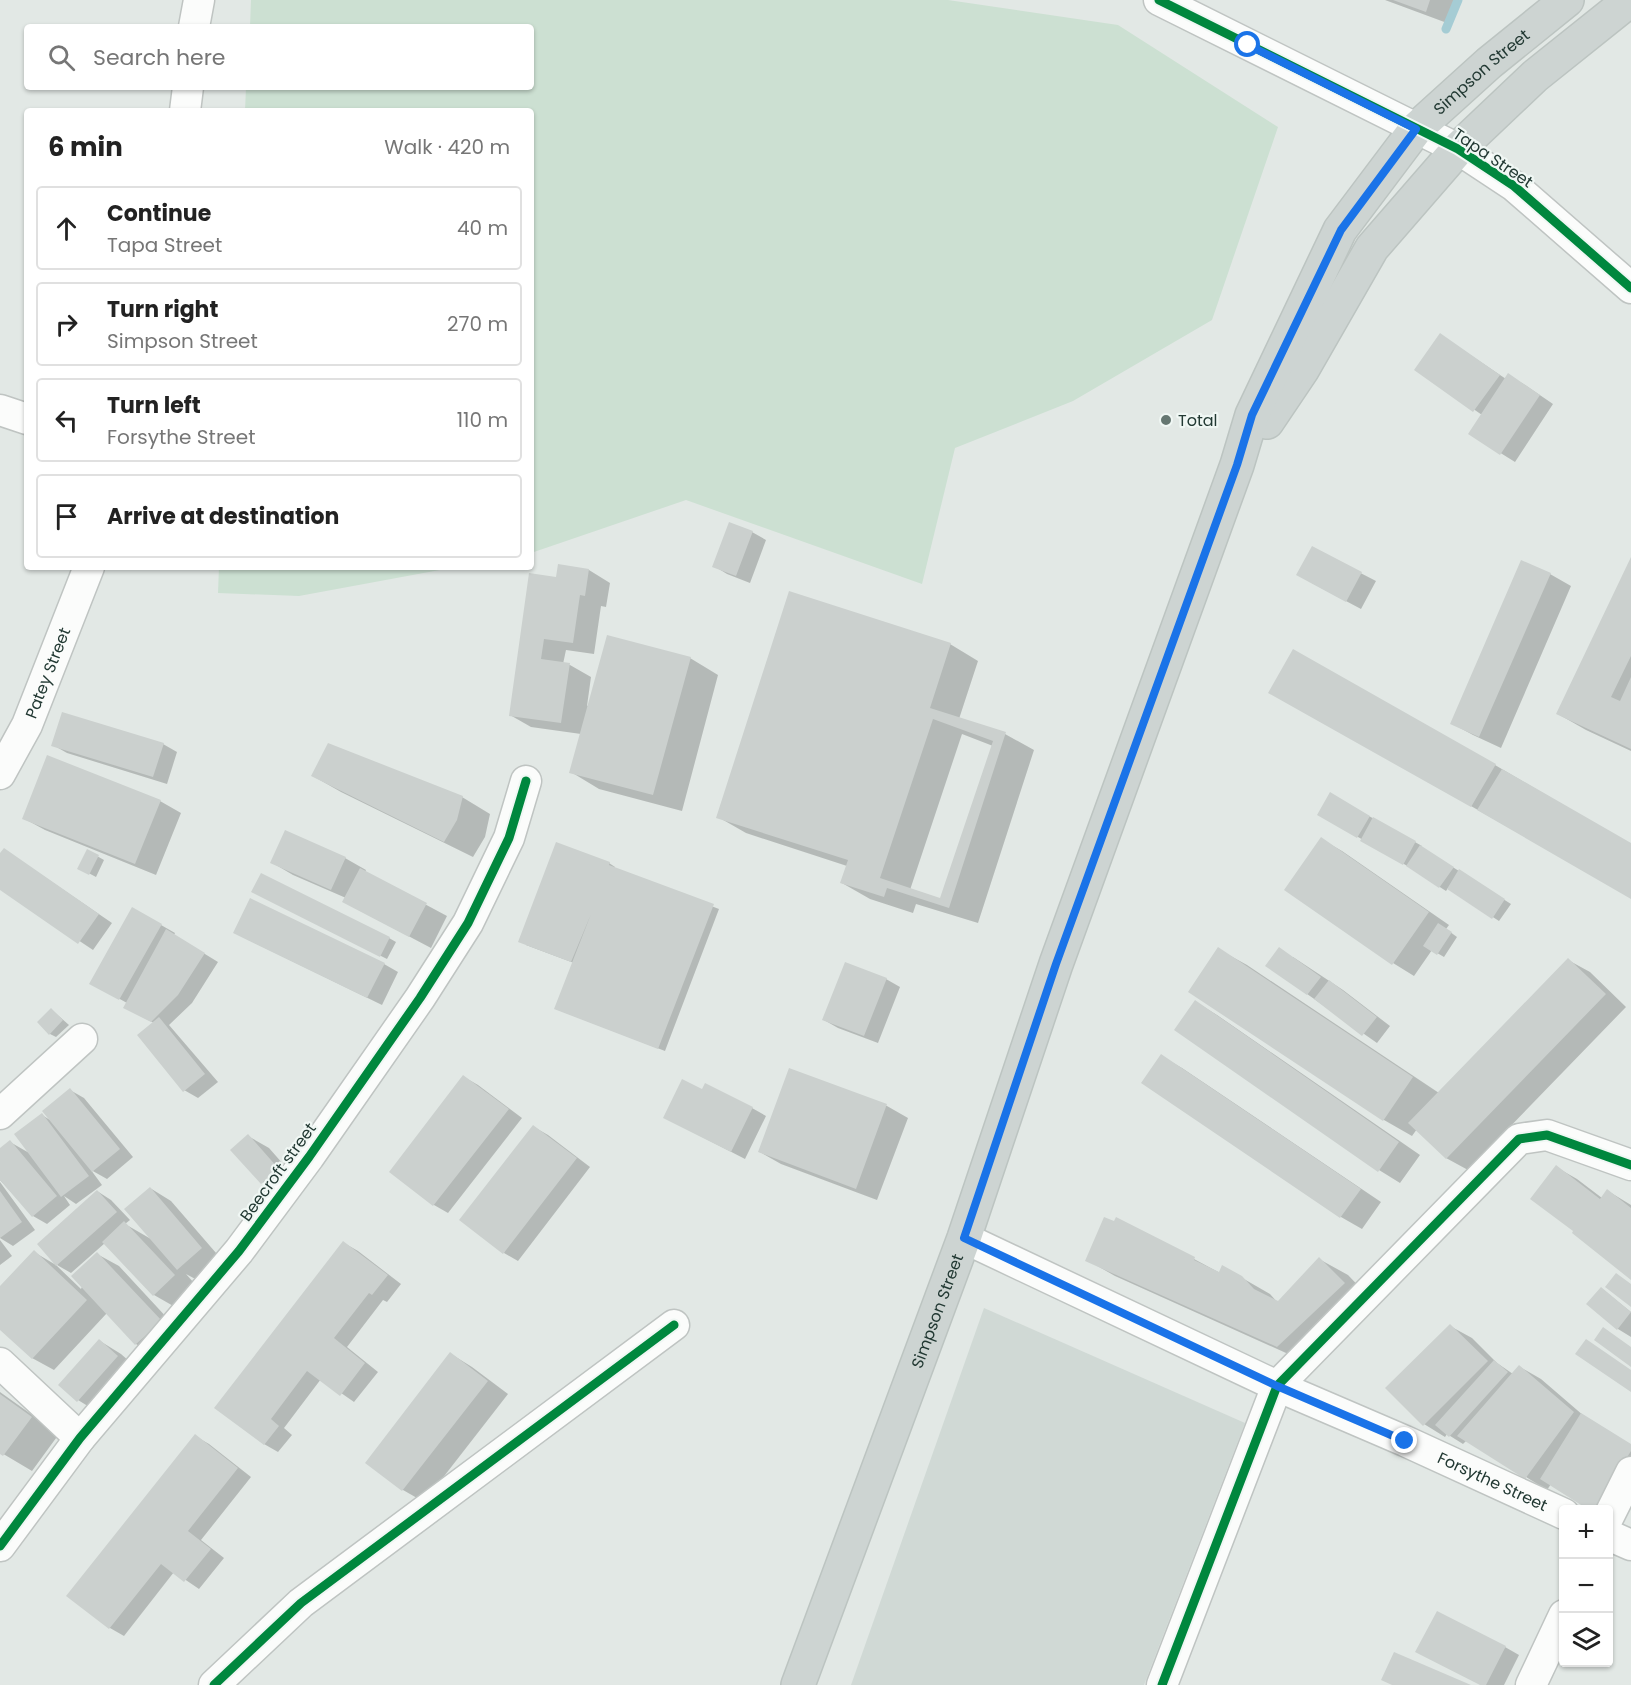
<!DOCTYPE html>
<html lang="en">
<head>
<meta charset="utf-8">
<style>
  :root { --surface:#fff; --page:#f6f6f6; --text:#222; --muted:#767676; --line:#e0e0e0 }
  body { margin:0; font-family:Poppins,sans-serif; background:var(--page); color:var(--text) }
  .controls { position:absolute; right:18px; bottom:18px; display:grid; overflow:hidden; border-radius:6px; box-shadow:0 2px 4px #0004 }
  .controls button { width:54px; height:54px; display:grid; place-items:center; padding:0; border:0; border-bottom:2px solid var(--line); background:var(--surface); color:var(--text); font:30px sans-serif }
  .stop { position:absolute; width:18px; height:18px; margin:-14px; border:4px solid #1a73e8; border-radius:50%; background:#fff }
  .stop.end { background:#1a73e8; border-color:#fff; box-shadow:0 2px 6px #0008 }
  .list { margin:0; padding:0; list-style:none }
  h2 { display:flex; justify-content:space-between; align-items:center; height:78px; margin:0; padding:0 24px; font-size:26px }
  h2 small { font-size:20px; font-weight:400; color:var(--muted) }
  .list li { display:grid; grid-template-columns:39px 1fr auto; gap:18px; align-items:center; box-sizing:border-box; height:84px; margin:0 12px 12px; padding:0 12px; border:2px solid var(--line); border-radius:6px }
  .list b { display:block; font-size:22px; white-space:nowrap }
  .list p { margin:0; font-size:20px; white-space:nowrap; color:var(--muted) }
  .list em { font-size:20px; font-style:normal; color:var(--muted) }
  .icon { flex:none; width:33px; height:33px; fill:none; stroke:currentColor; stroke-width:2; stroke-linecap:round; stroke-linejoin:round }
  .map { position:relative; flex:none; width:1631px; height:1685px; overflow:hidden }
  .search { position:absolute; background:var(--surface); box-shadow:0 2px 4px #0004; left:24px; top:24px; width:510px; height:66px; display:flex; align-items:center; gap:15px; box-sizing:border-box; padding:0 21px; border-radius:6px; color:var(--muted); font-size:22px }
  .panel { position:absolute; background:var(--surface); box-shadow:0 2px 4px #0004; left:24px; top:108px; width:510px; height:462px; border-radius:6px }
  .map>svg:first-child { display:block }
</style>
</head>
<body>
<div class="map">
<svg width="1631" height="1685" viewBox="0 0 1631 1685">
  <rect width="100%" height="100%" fill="#e2e8e5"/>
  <!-- built -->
  <path fill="#d0d9d5" d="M 984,1308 L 1245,1423 L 1144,1685 L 851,1685 Z"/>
  <!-- green -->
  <path fill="#cce0d2" d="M 251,0 L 948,0 L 1118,25 L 1278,127 L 1212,320 L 1073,401 L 955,448 L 922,584 L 686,500 L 531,553 L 531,111 L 245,111 L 246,87 L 531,87 L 531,27 L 250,27 Z
    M 219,567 L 456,567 L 299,596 L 218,593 Z"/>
  <!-- shadow -->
  <path fill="#0003" fill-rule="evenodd" d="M 1385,0 L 1456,0 L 1447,23 Z
    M 1454,344 L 1506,379 L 1522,383 L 1553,404 L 1515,462 L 1470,434 L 1482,415 L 1416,369 Z
    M 752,532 L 766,540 L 750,583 L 727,574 L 714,566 Z
    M 1312,548 L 1376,581 L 1361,609 L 1312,583 Z
    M 1631,561 L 1631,751 L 1586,730 L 1558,714 Z
    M 589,570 L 610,583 L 606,607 L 601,606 L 594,654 L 566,650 L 563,664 L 570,665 L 591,677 L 587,706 L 690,658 L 718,675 L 682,811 L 599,789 L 571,772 L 581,734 L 531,727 L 510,715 L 557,579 Z
    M 1550,574 L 1571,586 L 1501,748 L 1473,735 L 1451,723 Z
    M 950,644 L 978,661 L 959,719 L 1005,734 L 1034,750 L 978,923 L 916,904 L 913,913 L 870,899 L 842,883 L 847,866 L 746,833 L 718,817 ZM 962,734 L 993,746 L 941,900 L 910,890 Z
    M 1270,692 L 1495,765 L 1631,845 L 1631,897 Z
    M 163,744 L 177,752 L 167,784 L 67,753 L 53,745 Z
    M 313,776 L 462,797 L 490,814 L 485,837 L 473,857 L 341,792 Z
    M 1330,794 L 1422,846 L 1421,847 L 1511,904 L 1499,921 L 1448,888 L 1446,891 L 1409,867 L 1319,814 Z
    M 160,801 L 181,813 L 156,875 L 45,830 L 23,818 Z
    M 1321,839 L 1342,851 L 1449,925 L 1446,929 L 1457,937 L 1444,957 L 1432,950 L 1414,976 L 1393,963 Z
    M 5,850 L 112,923 L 93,950 L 0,888 L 0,856 Z
    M 88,851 L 104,860 L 96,877 L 79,868 Z
    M 345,858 L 366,870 L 365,872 L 447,916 L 431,948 L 344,902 L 346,898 L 293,875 L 271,862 Z
    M 609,863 L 615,867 L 615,869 L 719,909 L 665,1051 L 556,1009 L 574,963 L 526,945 Z
    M 259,895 L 389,938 L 396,942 L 387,959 Z
    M 133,909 L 175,933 L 174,935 L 218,962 L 192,1003 L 169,1025 L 218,1082 L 198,1098 L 184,1090 L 154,1023 L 125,1008 L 127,1003 L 91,983 Z
    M 249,940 L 384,964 L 398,972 L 382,1005 Z
    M 1218,949 L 1247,965 L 1439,1093 L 1568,960 L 1590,972 L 1626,1007 L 1468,1170 L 1446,1158 L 1417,1129 L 1412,1136 L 1384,1120 L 1190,991 Z
    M 1293,957 L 1343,990 L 1390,1026 L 1377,1043 L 1267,966 Z
    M 886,979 L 900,987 L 878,1043 L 838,1028 L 824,1020 Z
    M 1196,1002 L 1217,1015 L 1420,1155 L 1400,1183 L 1379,1170 L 1176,1030 Z
    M 52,1010 L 69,1025 L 56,1037 L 50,1034 Z
    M 1161,1056 L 1182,1068 L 1381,1202 L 1362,1229 L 1341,1217 L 1143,1083 Z
    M 790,1070 L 887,1106 L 908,1118 L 877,1200 L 781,1164 L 760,1152 Z
    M 464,1077 L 478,1085 L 522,1118 L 448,1213 L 434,1205 L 391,1171 Z
    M 70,1090 L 84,1098 L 133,1157 L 107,1179 L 91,1170 L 102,1185 L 76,1204 L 64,1196 L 70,1205 L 47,1224 L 33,1216 L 0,1180 L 0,1150 L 10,1142 L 31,1154 L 42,1115 L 50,1120 Z
    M 752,1108 L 766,1116 L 745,1159 L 679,1125 Z
    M 534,1127 L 548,1135 L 590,1167 L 518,1261 L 504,1253 Z
    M 248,1136 L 269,1148 L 298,1181 L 283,1195 L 262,1182 Z
    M 1556,1167 L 1577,1179 L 1602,1198 L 1608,1191 L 1631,1205 L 1631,1279 Z
    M 0,1182 L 35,1230 L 13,1246 L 0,1238 Z
    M 150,1188 L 171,1201 L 223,1261 L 199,1281 L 186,1274 L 202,1292 L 182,1311 L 154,1295 L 105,1243 L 71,1273 L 57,1265 L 97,1191 L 111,1200 L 130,1220 L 125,1224 L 151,1239 Z
    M 0,1240 L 12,1256 L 0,1265 Z
    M 344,1243 L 358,1251 L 401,1284 L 387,1302 L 383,1300 L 347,1347 L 378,1372 L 354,1402 L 321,1379 L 284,1428 L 292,1435 L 278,1452 L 264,1444 L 216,1407 Z
    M 34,1252 L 56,1265 L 81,1289 L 97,1254 L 119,1266 L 182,1334 L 157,1357 L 136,1344 L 107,1313 L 54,1370 L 32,1358 L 0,1328 L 0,1288 Z
    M 1194,1259 L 1220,1273 L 1223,1267 L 1270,1294 L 1278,1303 L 1319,1259 L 1348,1275 L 1372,1300 L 1306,1362 L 1115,1276 L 1087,1260 Z
    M 1602,1289 L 1631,1312 L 1631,1337 L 1618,1329 L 1589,1304 Z
    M 1450,1326 L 1472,1338 L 1497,1363 L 1513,1374 L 1520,1367 L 1541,1379 L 1584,1416 L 1631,1445 L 1631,1496 L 1608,1510 L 1592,1510 L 1551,1484 L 1547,1490 L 1467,1440 L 1463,1444 L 1447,1434 L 1445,1437 L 1424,1424 Z
    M 100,1341 L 121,1354 L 138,1369 L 99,1413 L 78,1400 Z
    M 451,1354 L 472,1367 L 508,1394 L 424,1502 L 403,1490 L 367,1463 Z
    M 0,1392 L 59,1434 L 32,1471 L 0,1452 Z
    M 195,1436 L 209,1444 L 251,1477 L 201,1540 L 224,1558 L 199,1589 L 174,1572 L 124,1636 L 110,1628 L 69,1596 Z
    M 1505,1647 L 1519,1655 L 1504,1685 L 1481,1685 Z"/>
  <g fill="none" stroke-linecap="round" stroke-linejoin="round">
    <!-- stream -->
    <path stroke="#a5ccd4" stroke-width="9" d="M 1446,29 L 1458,0"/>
  </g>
  <!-- building -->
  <path fill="#cbd0ce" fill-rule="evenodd" d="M 1393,0 L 1430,0 L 1426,12 Z
    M 1440,333 L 1500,375 L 1473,412 L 1414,370 Z
    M 1508,373 L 1540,395 L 1500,455 L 1468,434 Z
    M 729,522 L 753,531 L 736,576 L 712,567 Z
    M 1312,546 L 1362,572 L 1346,602 L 1296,575 Z
    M 1631,557 L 1631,656 L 1611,697 L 1620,701 L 1631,677 L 1631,749 L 1556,714 Z
    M 1521,560 L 1551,573 L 1479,737 L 1450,724 Z
    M 558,564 L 589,569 L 585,596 L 580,595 L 573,643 L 544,639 L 541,659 L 570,663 L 561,723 L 509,716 L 529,573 L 556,577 Z
    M 789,591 L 951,643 L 930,708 L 1006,732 L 949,908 L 887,888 L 884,897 L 840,883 L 848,860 L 716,818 ZM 933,719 L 993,741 L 940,898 L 880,878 Z
    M 607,635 L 691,657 L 653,795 L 569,773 Z
    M 1293,649 L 1496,764 L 1471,807 L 1268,693 Z
    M 62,712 L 164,743 L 153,777 L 51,746 Z
    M 328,743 L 463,796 L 457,820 L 444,842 L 311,776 Z
    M 47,755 L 161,800 L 135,864 L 22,819 Z
    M 1502,769 L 1631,843 L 1631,899 L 1477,810 Z
    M 1330,792 L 1370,816 L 1357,838 L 1317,815 Z
    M 1373,817 L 1416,841 L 1403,865 L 1360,841 Z
    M 285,830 L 346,857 L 331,890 L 270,863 Z
    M 1321,837 L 1429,912 L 1392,965 L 1284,890 Z
    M 556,842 L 610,862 L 609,865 L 714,904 L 658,1049 L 554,1009 L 591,914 L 571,962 L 518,942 Z
    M 1420,845 L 1454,867 L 1439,888 L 1406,866 Z
    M 4,848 L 99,914 L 78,944 L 0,890 L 0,853 Z
    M 87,849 L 99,855 L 89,875 L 77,869 Z
    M 360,868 L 427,903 L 409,937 L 342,902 Z
    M 1459,869 L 1505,899 L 1492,919 L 1447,889 Z
    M 261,873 L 390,937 L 380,957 L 251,892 Z
    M 250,898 L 385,963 L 367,998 L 233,933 Z
    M 132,907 L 162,924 L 119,1000 L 89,984 Z
    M 1438,923 L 1452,932 L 1437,955 L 1423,946 Z
    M 166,929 L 205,953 L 178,995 L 151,1022 L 123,1008 Z
    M 1218,947 L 1413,1077 L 1383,1121 L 1188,992 Z
    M 1279,947 L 1321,977 L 1307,995 L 1265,966 Z
    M 1568,958 L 1606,994 L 1446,1159 L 1408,1123 Z
    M 845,962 L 887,978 L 864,1036 L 822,1020 Z
    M 1329,980 L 1377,1017 L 1362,1036 L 1314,999 Z
    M 1195,1000 L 1399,1142 L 1378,1172 L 1174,1030 Z
    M 51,1008 L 63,1020 L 49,1035 L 37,1022 Z
    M 159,1017 L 205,1074 L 183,1092 L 137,1035 Z
    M 1161,1054 L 1361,1189 L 1340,1218 L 1141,1083 Z
    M 789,1068 L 887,1104 L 856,1189 L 758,1152 Z
    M 463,1075 L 509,1109 L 433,1206 L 389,1172 Z
    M 682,1079 L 702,1089 L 705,1083 L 753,1107 L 731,1152 L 663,1118 Z
    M 70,1088 L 120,1149 L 92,1172 L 42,1111 Z
    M 42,1113 L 89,1176 L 61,1197 L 14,1134 Z
    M 533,1125 L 577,1158 L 503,1254 L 459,1220 Z
    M 248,1134 L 278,1168 L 261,1184 L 230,1150 Z
    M 10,1140 L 57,1196 L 32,1217 L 0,1180 L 0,1148 Z
    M 1556,1165 L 1600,1199 L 1607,1189 L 1631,1208 L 1631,1280 L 1572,1233 L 1573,1231 L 1530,1199 Z
    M 150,1187 L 202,1248 L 177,1270 L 124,1209 Z
    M 97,1190 L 117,1212 L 56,1266 L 37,1244 Z
    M 0,1191 L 22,1222 L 0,1238 Z
    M 1104,1217 L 1114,1221 L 1116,1217 L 1195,1257 L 1194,1260 L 1219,1272 L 1222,1265 L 1242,1276 L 1254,1289 L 1278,1301 L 1319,1257 L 1345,1283 L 1277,1347 L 1085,1261 Z
    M 124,1221 L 175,1275 L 153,1296 L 102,1242 Z
    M 343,1241 L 388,1275 L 372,1295 L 369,1293 L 334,1338 L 365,1363 L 340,1396 L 307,1371 L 271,1419 L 279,1426 L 264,1445 L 214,1408 Z
    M 34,1250 L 87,1300 L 32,1359 L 0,1330 L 0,1286 Z
    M 97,1252 L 162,1321 L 135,1345 L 71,1276 Z
    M 1616,1273 L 1631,1284 L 1631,1307 L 1605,1287 Z
    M 1601,1287 L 1631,1312 L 1617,1330 L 1586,1304 Z
    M 1450,1324 L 1488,1361 L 1423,1426 L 1385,1388 Z
    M 1603,1327 L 1631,1347 L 1631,1367 L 1594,1340 Z
    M 99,1339 L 118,1356 L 77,1402 L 58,1385 Z
    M 1586,1339 L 1631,1370 L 1631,1392 L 1575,1354 Z
    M 450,1352 L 488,1381 L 402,1491 L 365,1463 Z
    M 1494,1360 L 1508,1372 L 1449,1437 L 1435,1425 Z
    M 1519,1365 L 1574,1412 L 1525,1479 L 1457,1436 Z
    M 0,1394 L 32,1417 L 3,1456 L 0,1454 Z
    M 1581,1413 L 1631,1444 L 1631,1451 L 1594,1510 L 1589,1510 L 1540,1479 Z
    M 195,1434 L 238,1468 L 188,1531 L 211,1549 L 184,1582 L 161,1564 L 109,1629 L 66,1596 Z
    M 1437,1611 L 1506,1646 L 1486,1685 L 1480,1685 L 1415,1652 Z
    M 1394,1652 L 1471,1685 L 1392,1685 L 1381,1680 Z"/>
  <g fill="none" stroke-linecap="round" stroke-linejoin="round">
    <!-- minor casing -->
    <g stroke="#bfc4c2" stroke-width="33">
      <g id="minor">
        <path d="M 1159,0 L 1458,149 L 1514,186 L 1631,288"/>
        <path d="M 194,27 L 199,0"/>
        <path d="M 185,111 L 188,87"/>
        <path d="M 0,410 L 27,419"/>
        <path id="s1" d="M 0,774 L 27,725 L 89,567"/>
        <path d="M 0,1114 L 82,1039"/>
        <path id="s2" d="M 964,1238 L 1277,1386 L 1405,1441 L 1564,1514"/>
        <path d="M 0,1363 L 80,1438"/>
        <path d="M 1608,1518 L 1631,1472"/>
        <path d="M 1608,1535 L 1631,1545"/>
        <path d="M 0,1546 L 80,1438 L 239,1251 L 309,1157 L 420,998 L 468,923 L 509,838 L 526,781"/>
        <path d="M 214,1685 L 301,1603 L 674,1325"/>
        <path d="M 1162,1685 L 1277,1386 L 1519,1139 L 1547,1135 L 1631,1165"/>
        <path d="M 1531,1685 L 1564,1615"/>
      </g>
    </g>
    <!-- major casing -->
    <g stroke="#bcc4c1" stroke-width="36">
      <g id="major">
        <path d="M 1267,422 L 1302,370 L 1372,248 L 1458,149 L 1535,76 L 1630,0"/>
        <path id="s3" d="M 798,1685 L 964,1238 L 1056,964 L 1237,465 L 1252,415 L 1340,230 L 1416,129 L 1489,63 L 1567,0"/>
      </g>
    </g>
    <!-- minor -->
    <use href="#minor" stroke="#fbfcfb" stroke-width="30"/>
    <!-- major -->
    <use href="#major" stroke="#cdd4d2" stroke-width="33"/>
    <!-- cycleway casing -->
    <g stroke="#f0f7f4" stroke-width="13">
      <path id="cycleway" d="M 1159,0 L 1458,149 L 1514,186 L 1631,288
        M 0,1546 L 80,1438 L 239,1251 L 309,1157 L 420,998 L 468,923 L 509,838 L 526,781
        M 214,1685 L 301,1603 L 674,1325
        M 1162,1685 L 1277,1386 L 1519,1139 L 1547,1135 L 1631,1165"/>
    </g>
    <!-- cycleway -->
    <use href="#cycleway" stroke="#00873e" stroke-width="9"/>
  </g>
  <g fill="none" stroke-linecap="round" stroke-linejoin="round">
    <!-- route -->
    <path stroke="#1a73e8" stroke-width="8" d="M 1248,45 L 1416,129 L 1341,230 L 1252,415 L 1237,465 L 1056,964 L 964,1238 L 1277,1386 L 1405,1441"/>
  </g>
  <!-- markers -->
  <circle fill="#657671" stroke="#f0f7f4" stroke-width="2" cx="1166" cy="420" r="6"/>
  <g text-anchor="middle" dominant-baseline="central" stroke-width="4.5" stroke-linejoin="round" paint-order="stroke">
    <!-- street labels -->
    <g font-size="16" fill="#223933" stroke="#f0f7f4">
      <text stroke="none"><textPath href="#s3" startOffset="1767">Simpson Street</textPath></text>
      <text transform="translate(1493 158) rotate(34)">Tapa Street</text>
      <text stroke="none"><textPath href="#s1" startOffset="112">Patey Street</textPath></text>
      <text transform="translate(278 1172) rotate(-54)">Beecroft street</text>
      <text stroke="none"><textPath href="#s3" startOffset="399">Simpson Street</textPath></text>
      <text stroke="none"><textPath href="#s2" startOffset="582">Forsythe Street</textPath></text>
    </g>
    <!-- poi labels -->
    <g font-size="16" fill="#223933" stroke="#f0f7f4" text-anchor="start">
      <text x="1178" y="420">Total</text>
    </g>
  </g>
</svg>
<div class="controls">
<button>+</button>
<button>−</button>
<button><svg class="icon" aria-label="layers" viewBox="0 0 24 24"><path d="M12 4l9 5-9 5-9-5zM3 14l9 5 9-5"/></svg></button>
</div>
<div class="stop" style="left:1248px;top:45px"></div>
<div class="stop end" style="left:1405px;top:1441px"></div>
<div class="search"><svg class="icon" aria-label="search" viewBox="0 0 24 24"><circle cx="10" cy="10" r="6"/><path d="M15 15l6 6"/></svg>Search here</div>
<section class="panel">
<h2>6 min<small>Walk · 420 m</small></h2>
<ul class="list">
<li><svg class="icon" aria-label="ahead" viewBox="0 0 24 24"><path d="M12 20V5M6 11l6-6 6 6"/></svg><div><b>Continue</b><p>Tapa Street</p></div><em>40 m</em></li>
<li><svg class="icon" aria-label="right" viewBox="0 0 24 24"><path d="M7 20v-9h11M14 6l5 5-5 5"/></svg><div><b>Turn right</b><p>Simpson Street</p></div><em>270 m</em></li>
<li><svg class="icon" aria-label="left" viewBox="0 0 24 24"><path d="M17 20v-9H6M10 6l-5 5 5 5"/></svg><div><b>Turn left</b><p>Forsythe Street</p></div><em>110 m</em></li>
<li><svg class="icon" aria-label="arrive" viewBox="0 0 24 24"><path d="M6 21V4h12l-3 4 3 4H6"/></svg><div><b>Arrive at destination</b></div></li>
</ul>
</section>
</div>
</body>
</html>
